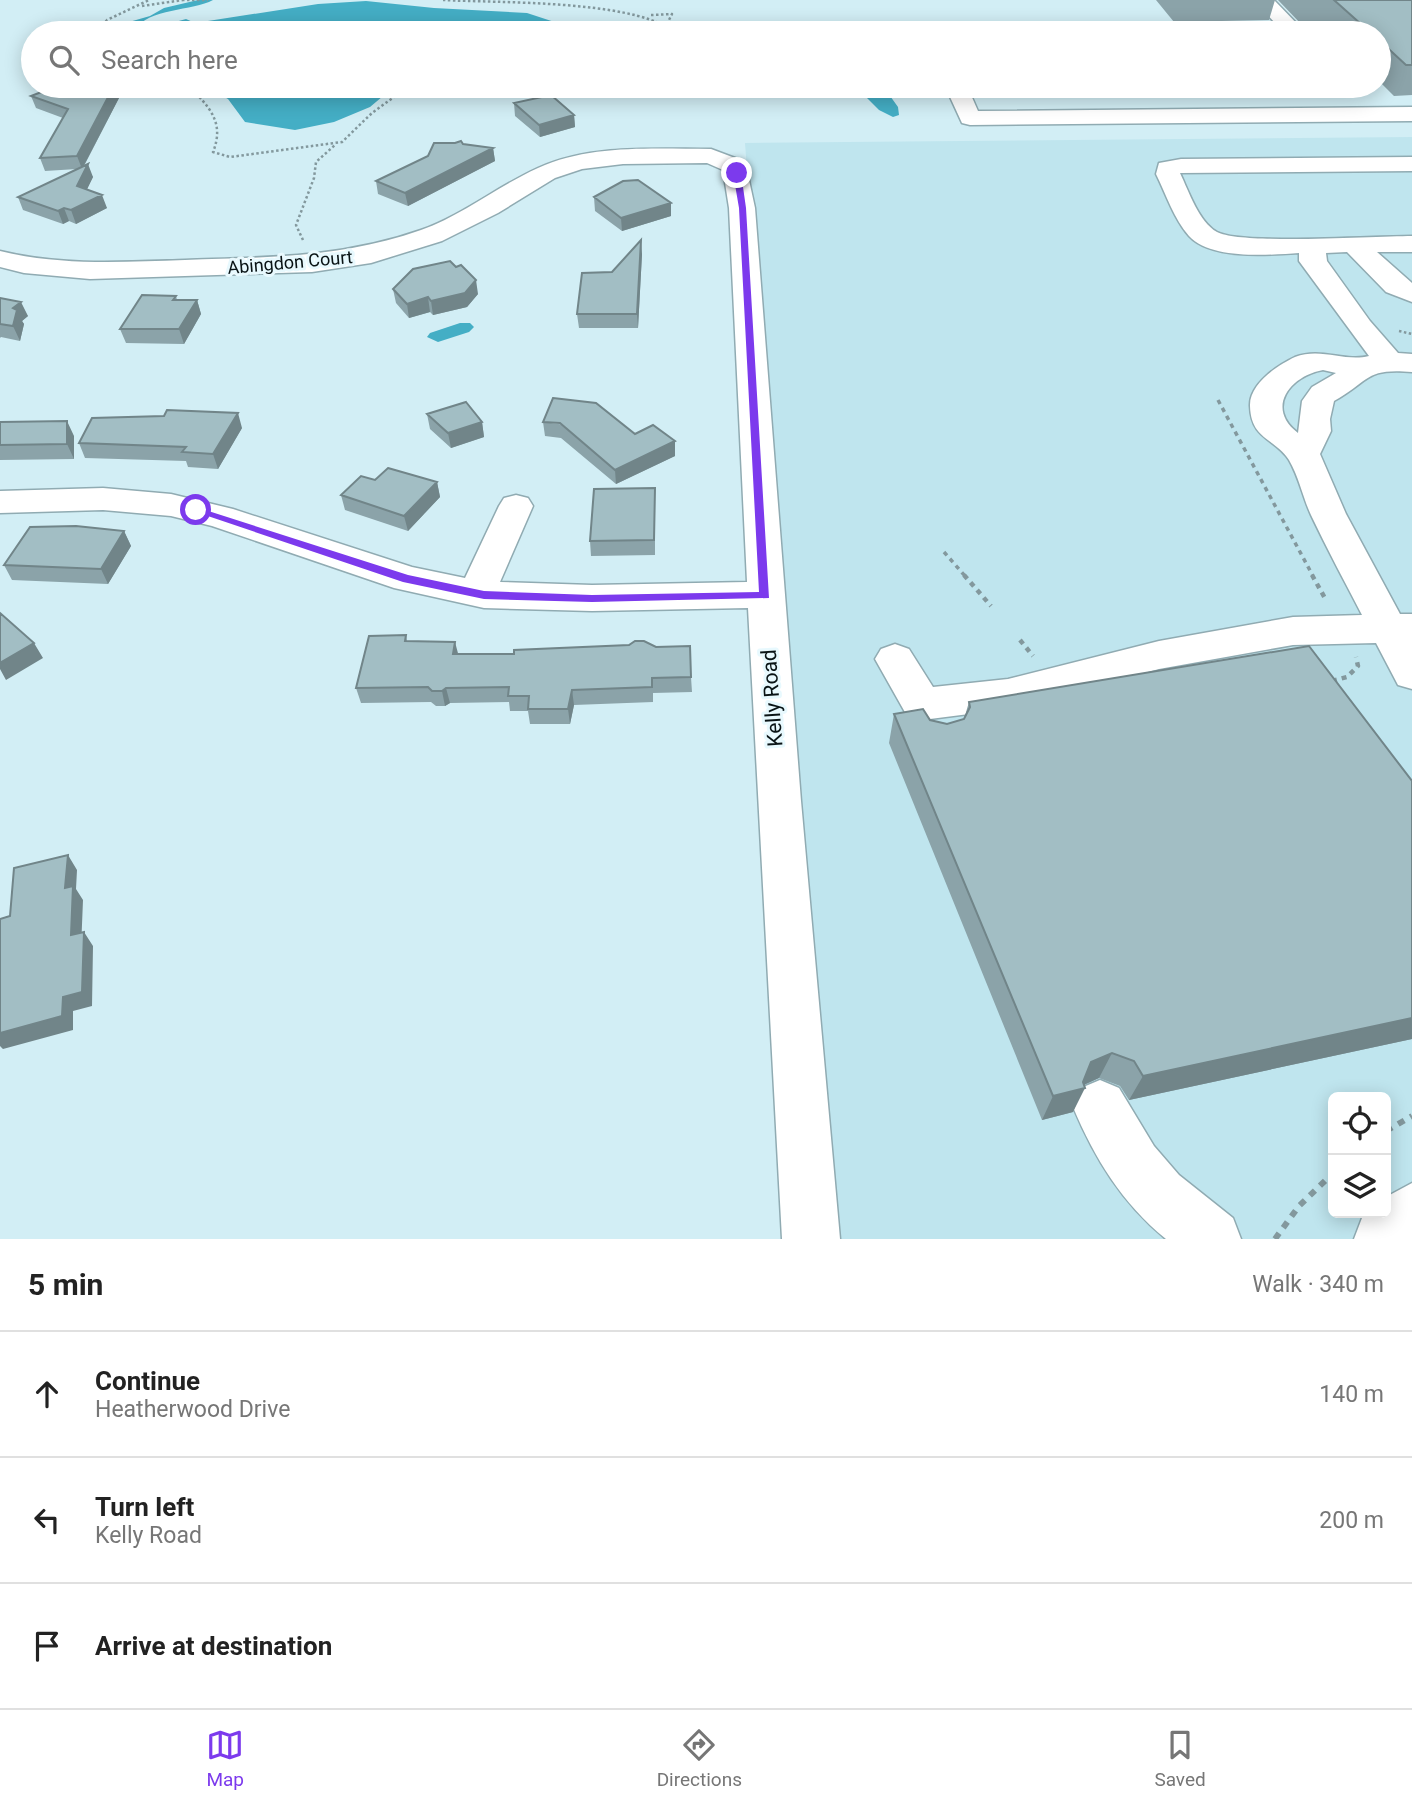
<!DOCTYPE html>
<html lang="en">
<head>
<meta charset="utf-8">
<style>
  :root { --surface:#fff; --page:#f2f2f2; --text:#222; --muted:#767676; --line:#e0e0e0; --accent:#7c3aed }
  body { margin:0; font-family:Roboto,sans-serif; background:var(--page); color:var(--text) }
  .controls { position:absolute; right:21px; bottom:21px; display:grid; overflow:hidden; border-radius:10px; box-shadow:0 4px 18px #0003 }
  .controls button { width:63px; height:63px; display:grid; place-items:center; padding:0; border:0; border-bottom:2px solid var(--line); background:var(--surface); color:var(--text); font:35px sans-serif }
  .stop { position:absolute; width:21px; height:21px; margin:-16px; border:5px solid #7c3aed; border-radius:50%; background:#fff }
  .stop.end { background:#7c3aed; border-color:#fff; box-shadow:0 2px 7px #0008 }
  .list { margin:0; padding:0; list-style:none }
  h2 { display:flex; justify-content:space-between; align-items:center; height:91px; margin:0; padding:0 28px; font-size:30px }
  h2 small { font-size:23px; font-weight:400; color:var(--muted) }
  .list li { display:grid; grid-template-columns:46px 1fr auto; gap:21px; align-items:center; box-sizing:border-box; height:126px; padding:0 28px; border-top:2px solid var(--line) }
  .list b { display:block; font-size:26px; white-space:nowrap }
  .list p { margin:0; font-size:23px; white-space:nowrap; color:var(--muted) }
  .list em { font-size:23px; font-style:normal; color:var(--muted) }
  .icon { flex:none; width:38px; height:38px; fill:none; stroke:currentColor; stroke-width:2; stroke-linecap:round; stroke-linejoin:round }
  .map { position:relative; flex:none; width:1412px; height:1239px; overflow:hidden }
  .search { position:absolute; background:var(--surface); box-shadow:0 4px 18px #0003; left:21px; right:21px; top:21px; height:77px; display:flex; align-items:center; gap:18px; box-sizing:border-box; padding:0 24px; border-radius:38px; color:var(--muted); font-size:26px }
  .sheet { height:469px; background:var(--surface) }
  nav { display:flex; justify-content:space-around; align-items:center; box-sizing:border-box; height:98px; border-top:2px solid var(--line); background:var(--surface); font-size:19px; color:var(--muted) }
  nav a { display:grid; justify-items:center; gap:4px }
  nav .on { color:var(--accent) }
  .map>svg:first-child { display:block }
</style>
</head>
<body>
<div class="map">
<svg width="1412" height="1239" viewBox="0 0 1412 1239">
  <rect width="100%" height="100%" fill="#d2eef5"/>
  <!-- built -->
  <path fill="#bfe5ee" fill-rule="evenodd" d="M 1412,137 L 1412,1239 L 839,1239 L 758,317 L 745,143 ZM 1333,1097 L 1386,1097 L 1386,1213 L 1333,1213 Z"/>
  <!-- water -->
  <path fill="#44aec5" d="M 198,0 L 213,0 C 193,11 148,8 135,30 L 139,32 L 186,19 L 195,23 L 318,4 L 366,1 L 434,8 L 527,13 L 588,33 L 114,33 L 114,29 L 133,24 L 129,22 L 150,16 L 164,8 Z
    M 205,86 L 395,86 L 370,107 L 334,122 L 295,130 L 245,122 L 228,99 Z
    M 855,86 L 883,86 L 898,107 L 899,115 L 893,117 L 879,110 Z
    M 460,323 L 470,323 L 474,327 L 469,332 L 438,342 L 427,337 L 430,333 Z"/>
  <g fill="none" stroke-linecap="round" stroke-linejoin="round">
    <!-- minor casing -->
    <g stroke="#90abb2" stroke-width="3">
      <path id="minor" d="M 1254,0 L 1274,0 L 1302,29 L 1299,33 L 925,33 L 928,29 L 935,27 L 1275,23 Z
        M 945,86 L 967,86 L 978,111 L 1412,107 L 1412,121 L 970,125 L 962,123 Z
        M 711,149 L 743,161 L 746,166 L 755,208 L 801,801 L 840,1239 L 782,1239 L 748,608 L 592,611 L 484,608 L 394,588 L 212,526 L 171,516 L 103,510 L 0,513 L 0,491 L 103,488 L 171,494 L 233,509 L 412,567 L 465,578 L 499,506 L 504,498 L 516,495 L 528,498 L 533,506 L 500,582 L 592,585 L 747,582 L 729,208 L 723,170 L 707,163 L 623,164 L 582,169 L 555,178 L 498,213 L 442,241 L 371,263 L 312,272 L 90,279 L 24,273 L 0,267 L 0,251 C 61,266 123,262 185,260 C 267,257 342,258 421,230 C 463,215 498,186 538,168 C 591,144 654,149 711,149 Z
        M 1412,157 L 1412,171 L 1180,173 C 1189,192 1199,222 1217,232 C 1241,245 1376,236 1412,236 L 1412,252 L 1377,252 L 1412,283 L 1412,302 L 1386,292 L 1347,252 L 1326,253 L 1327,261 L 1370,321 L 1398,353 L 1412,354 L 1412,372 C 1365,368 1371,380 1334,401 L 1330,419 L 1331,431 L 1320,454 L 1346,514 L 1400,614 L 1412,614 L 1412,689 L 1398,685 L 1376,643 L 1293,645 L 1159,669 L 1008,709 L 930,719 L 906,714 L 875,659 L 881,649 L 895,644 L 909,649 L 933,687 L 1008,679 L 1159,641 L 1293,617 L 1362,615 C 1345,582 1327,549 1311,515 C 1303,498 1299,477 1289,460 C 1275,438 1251,440 1250,406 C 1249,384 1278,365 1295,357 C 1321,347 1344,362 1369,356 L 1299,261 L 1299,253 C 1269,255 1211,260 1189,236 C 1174,219 1166,194 1156,174 L 1159,163 L 1181,159 ZM 1323,370 L 1336,373 L 1312,387 L 1302,401 L 1298,433 C 1265,408 1290,376 1323,370 Z
        M 1100,1080 L 1119,1088 L 1154,1146 L 1179,1175 L 1233,1218 L 1241,1239 L 1166,1239 C 1122,1203 1095,1159 1073,1107 L 1081,1088 Z
        M 1412,1183 L 1412,1239 L 1354,1239 L 1362,1218 L 1369,1213 L 1386,1213 L 1386,1197 Z"/>
    </g>
    <!-- path-far3 -->
    <path stroke="#83989d" stroke-width="2.5" stroke-dasharray="2.5 2.5" stroke-linecap="butt" d="M 182,0 L 208,0
      M 443,0 C 499,3 626,0 670,29 L 667,33
      M 142,6 L 183,0
      M 651,15 L 672,14 L 667,24
      M 96,33 L 107,20 L 149,0
      M 189,86 C 209,107 225,122 213,152 L 230,157 L 342,142 L 372,113 L 409,86
      M 303,240 L 296,225 L 314,178 L 316,162 L 335,145
      M 1399,331 L 1412,334"/>
    <!-- path-far2 -->
    <path stroke="#83989d" stroke-width="3.5" stroke-dasharray="4.5 4.5" stroke-linecap="butt" d="M 1218,400 L 1313,576
      M 944,552 L 965,576"/>
    <!-- path-far1 -->
    <path stroke="#83989d" stroke-width="4.5" stroke-dasharray="5 5" stroke-linecap="butt" d="M 964,575 L 991,606
      M 1312,575 L 1326,600
      M 1020,640 L 1033,656
      M 1332,681 L 1347,677 L 1358,666 L 1356,657"/>
    <!-- path -->
    <path stroke="#83989d" stroke-width="6" stroke-dasharray="7 7" stroke-linecap="butt" d="M 1386,1131 L 1412,1116
      M 1275,1239 L 1299,1206 L 1333,1173"/>
    <!-- minor -->
    <use href="#minor" fill="#fff" fill-rule="evenodd"/>
  </g>
  <!-- wall -->
  <path fill="#8ba3a9" d="M 1156,0 L 1275,0 L 1269,20 L 1174,22 Z
    M 1278,0 L 1412,0 L 1412,95 L 1394,96 L 1379,81 L 1379,33 L 1329,33 L 1321,25 L 1302,25 Z
    M 115,86 L 119,98 L 84,166 L 93,177 L 86,190 L 107,208 L 76,224 L 69,221 L 63,224 L 23,210 L 18,197 L 77,169 L 45,171 L 40,158 L 63,118 L 36,108 L 31,96 Z
    M 514,103 L 574,115 L 575,127 L 540,137 L 515,116 Z
    M 493,148 L 495,161 L 408,206 L 378,194 L 376,181 Z
    M 594,197 L 671,203 L 671,216 L 622,231 L 595,211 Z
    M 642,254 L 638,328 L 579,328 L 577,314 L 612,272 Z
    M 393,289 L 478,294 L 467,307 L 433,315 L 430,312 L 409,318 L 396,303 Z
    M 176,296 L 177,300 L 197,300 L 201,314 L 184,344 L 126,343 L 120,329 Z
    M 0,298 L 28,316 L 22,321 L 24,324 L 20,341 L 1,337 L 0,338 Z
    M 427,414 L 482,422 L 484,437 L 451,448 L 430,429 Z
    M 0,422 L 74,436 L 74,459 L 0,460 Z
    M 543,422 L 635,434 L 675,441 L 675,456 L 616,484 L 561,438 L 545,436 Z
    M 242,428 L 218,469 L 188,467 L 186,461 L 85,458 L 79,443 Z
    M 375,480 L 437,482 L 440,497 L 408,531 L 345,510 L 341,495 Z
    M 655,488 L 655,555 L 591,556 L 590,541 Z
    M 124,531 L 131,546 L 108,584 L 12,580 L 4,565 Z
    M 406,635 L 407,641 L 458,654 L 691,677 L 692,692 L 653,693 L 653,702 L 574,705 L 570,724 L 530,724 L 528,711 L 510,711 L 509,702 L 450,703 L 445,706 L 436,706 L 431,702 L 361,703 L 356,688 Z
    M 969,702 L 1412,781 L 1412,1039 L 1129,1100 L 1120,1086 L 1099,1078 L 1084,1085 L 1073,1112 L 1042,1120 L 889,743 L 894,714 L 930,720 L 947,724 L 964,719 Z"/>
  <!-- shaded-wall -->
  <path fill="#718589" d="M 114,86 L 119,98 L 82,169 L 77,156 Z
    M 574,115 L 575,127 L 540,137 L 539,125 Z
    M 493,148 L 495,161 L 408,206 L 405,193 Z
    M 88,164 L 93,177 L 82,200 L 77,186 Z
    M 102,195 L 107,208 L 76,224 L 71,210 Z
    M 671,203 L 671,216 L 622,231 L 621,218 Z
    M 64,208 L 69,221 L 63,224 L 58,211 Z
    M 641,240 L 642,254 L 638,328 L 637,314 Z
    M 476,280 L 478,294 L 467,307 L 433,315 L 431,301 Z
    M 428,297 L 430,312 L 409,318 L 407,304 Z
    M 197,300 L 201,314 L 184,344 L 179,329 Z
    M 21,302 L 28,316 L 22,321 L 24,324 L 20,341 L 13,326 L 13,308 Z
    M 238,413 L 242,428 L 218,469 L 213,454 Z
    M 67,421 L 74,436 L 74,459 L 67,444 Z
    M 482,422 L 484,437 L 451,448 L 448,433 Z
    M 675,441 L 675,456 L 616,484 L 615,470 Z
    M 437,482 L 440,497 L 408,531 L 404,516 Z
    M 124,531 L 131,546 L 108,584 L 101,569 Z
    M 455,642 L 459,657 L 453,654 Z
    M 34,643 L 43,658 L 6,680 L 0,669 L 0,663 Z
    M 446,688 L 450,703 L 445,706 L 442,691 Z
    M 572,690 L 574,705 L 570,724 L 568,709 Z
    M 68,855 L 77,870 L 76,889 L 83,900 L 81,949 L 71,935 L 65,888 Z
    M 84,932 L 93,946 L 92,1006 L 73,1011 L 73,1030 L 3,1049 L 0,1046 L 0,1033 L 63,997 Z
    M 1412,1018 L 1412,1039 L 1129,1100 L 1143,1076 Z
    M 1112,1053 L 1099,1078 L 1079,1087 L 1091,1062 Z
    M 1085,1088 L 1073,1112 L 1042,1120 L 1053,1096 Z"/>
  <!-- building -->
  <path fill="#a2bec4" stroke="#718589" stroke-width="2" d="M 1334,0 L 1412,0 L 1412,65 L 1406,65 L 1379,40 L 1379,33 L 1371,33 Z
    M 57,86 L 114,86 L 77,156 L 40,158 L 68,109 L 31,96 Z
    M 551,95 L 574,115 L 539,125 L 514,103 Z
    M 461,141 L 463,144 L 493,148 L 405,193 L 376,181 L 428,156 L 434,143 L 455,143 Z
    M 88,164 L 77,186 L 102,195 L 71,210 L 64,208 L 58,211 L 18,197 Z
    M 638,180 L 671,203 L 621,218 L 594,197 L 623,181 Z
    M 641,240 L 637,314 L 577,314 L 582,273 L 612,272 Z
    M 450,261 L 456,267 L 461,265 L 476,280 L 465,293 L 431,301 L 428,297 L 407,304 L 393,289 L 413,269 Z
    M 142,295 L 176,296 L 173,300 L 197,300 L 179,329 L 120,329 Z
    M 0,298 L 21,302 L 13,308 L 17,310 L 13,326 L 0,324 Z
    M 553,398 L 596,403 L 635,434 L 653,425 L 675,441 L 615,470 L 560,423 L 543,422 Z
    M 466,402 L 482,422 L 448,433 L 427,414 Z
    M 167,410 L 238,413 L 213,454 L 182,452 L 186,447 L 79,443 L 92,418 L 164,416 Z
    M 67,421 L 67,444 L 0,445 L 0,422 Z
    M 388,468 L 437,482 L 404,516 L 341,495 L 361,476 L 375,480 Z
    M 655,488 L 654,540 L 590,541 L 594,489 Z
    M 76,526 L 124,531 L 101,569 L 4,565 L 30,527 Z
    M 0,613 L 34,643 L 0,663 Z
    M 406,635 L 405,641 L 455,642 L 453,654 L 514,654 L 514,650 L 629,645 L 635,641 L 644,641 L 656,647 L 690,646 L 691,677 L 652,678 L 652,687 L 572,690 L 568,709 L 528,709 L 529,696 L 508,696 L 509,687 L 446,688 L 442,691 L 432,691 L 428,687 L 356,688 L 369,636 Z
    M 1309,646 L 1412,781 L 1412,1018 L 1143,1076 L 1134,1061 L 1112,1053 L 1091,1062 L 1083,1082 L 1085,1088 L 1053,1096 L 894,714 L 923,709 L 930,720 L 947,724 L 964,719 L 970,707 L 969,702 Z
    M 68,855 L 65,888 L 73,886 L 71,935 L 84,932 L 82,992 L 63,997 L 62,1016 L 0,1033 L 0,919 L 10,916 L 14,868 Z"/>
  <!-- route -->
  <path fill="#7c3aed" d="M 737,171 L 741,173 L 746,208 L 769,598 L 592,602 L 484,599 L 403,582 L 190,510 L 199,508 L 408,575 L 484,591 L 592,595 L 759,592 L 739,208 L 733,173 Z"/>
  <g text-anchor="middle" dominant-baseline="central" stroke-width="6" stroke-linejoin="round" paint-order="stroke">
    <!-- far-street labels -->
    <g font-size="18" fill="#091315" stroke="#e8f9fe">
      <text transform="translate(290 262) rotate(-5)">Abingdon Court</text>
    </g>
    <!-- street labels -->
    <g font-size="21" fill="#091315" stroke="#e8f9fe">
      <text transform="translate(772 698) rotate(-94)">Kelly Road</text>
    </g>
  </g>
</svg>
<div class="controls">
<button><svg class="icon" aria-label="locate" viewBox="0 0 24 24"><circle cx="12" cy="12" r="6"/><path d="M12 2v4M12 18v4M2 12h4M18 12h4"/></svg></button>
<button><svg class="icon" aria-label="layers" viewBox="0 0 24 24"><path d="M12 4l9 5-9 5-9-5zM3 14l9 5 9-5"/></svg></button>
</div>
<div class="stop" style="left:196px;top:510px"></div>
<div class="stop end" style="left:737px;top:173px"></div>
<div class="search"><svg class="icon" aria-label="search" viewBox="0 0 24 24"><circle cx="10" cy="10" r="6"/><path d="M15 15l6 6"/></svg>Search here</div>
</div>
<section class="sheet">
<h2>5 min<small>Walk · 340 m</small></h2>
<ul class="list">
<li><svg class="icon" aria-label="ahead" viewBox="0 0 24 24"><path d="M12 20V5M6 11l6-6 6 6"/></svg><div><b>Continue</b><p>Heatherwood Drive</p></div><em>140 m</em></li>
<li><svg class="icon" aria-label="left" viewBox="0 0 24 24"><path d="M17 20v-9H6M10 6l-5 5 5 5"/></svg><div><b>Turn left</b><p>Kelly Road</p></div><em>200 m</em></li>
<li><svg class="icon" aria-label="arrive" viewBox="0 0 24 24"><path d="M6 21V4h12l-3 4 3 4H6"/></svg><div><b>Arrive at destination</b></div></li>
</ul>
</section>
<nav>
<a class="on"><svg class="icon" aria-label="map" viewBox="0 0 24 24"><path d="M3 6l6-2 6 2 6-2v14l-6 2-6-2-6 2zM9 4v14M15 6v14"/></svg>Map</a>
<a><svg class="icon" aria-label="directions" viewBox="0 0 24 24"><path d="M12 3l9 9-9 9-9-9zM9 14v-3h6M13 9l2 2-2 2"/></svg>Directions</a>
<a><svg class="icon" aria-label="saved" viewBox="0 0 24 24"><path d="M7 4h10v16l-5-4-5 4z"/></svg>Saved</a>
</nav>
</body>
</html>
